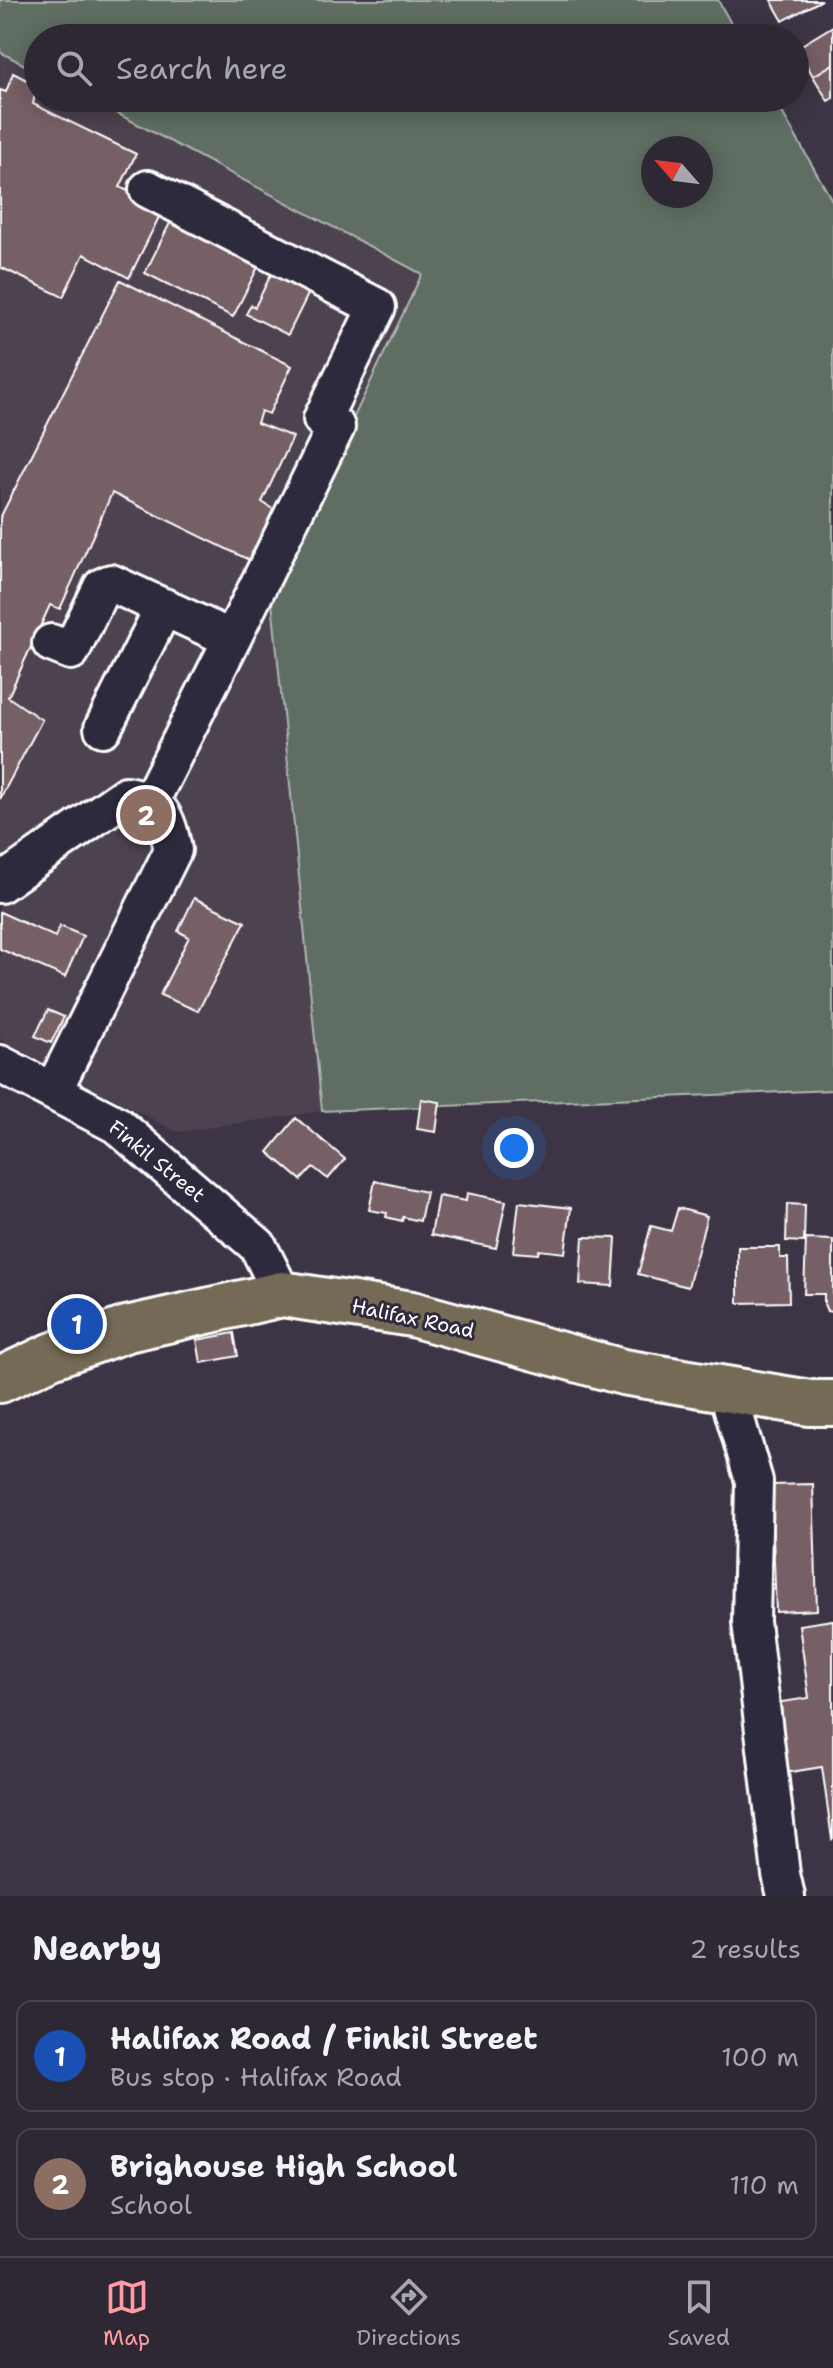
<!DOCTYPE html>
<html lang="en">
<head>
<meta charset="utf-8">
<style>
  :root { --surface:#2e2834; --page:#3a3440; --text:#f1f3f6; --muted:#a7a6ac; --line:#49444f; --accent:#ff9aa2 }
  body { margin:0; font-family:"Shantell Sans",sans-serif; background:var(--page); color:var(--text) }
  .compass { position:absolute; left:641px; top:136px; width:72px; height:72px; border-radius:50%; background:var(--surface); box-shadow:0 4px 20px #0003; rotate:298deg }
  .you { position:absolute; left:514px; top:1148px; width:28px; height:28px; margin:-20px; border:6px solid #fff; border-radius:50%; background:#1a73e8; box-shadow:0 0 0 12px #1a73e833 }
  .badge { display:grid; place-items:center; width:52px; height:52px; border-radius:50%; background:var(--accent); color:#fff; font-size:26px; font-weight:700 }
  .pin { position:absolute; translate:-50% -50%; border:4px solid #fff; box-shadow:0 2px 8px #0006 }
  .list { margin:0; padding:0; list-style:none }
  h2 { display:flex; justify-content:space-between; align-items:center; height:104px; margin:0; padding:0 32px; font-size:34px }
  h2 small { font-size:26px; font-weight:400; color:var(--muted) }
  .list li { display:grid; grid-template-columns:52px 1fr auto; gap:24px; align-items:center; box-sizing:border-box; height:112px; margin:0 16px 16px; padding:0 16px; border:2px solid var(--line); border-radius:16px }
  .list b { display:block; font-size:30px; white-space:nowrap }
  .list p { margin:0; font-size:26px; white-space:nowrap; color:var(--muted) }
  .list em { font-size:26px; font-style:normal; color:var(--muted) }
  .icon { flex:none; width:44px; height:44px; fill:none; stroke:currentColor; stroke-width:2; stroke-linecap:round; stroke-linejoin:round }
  .map { position:relative; flex:none; width:833px; height:1896px; overflow:hidden }
  .search { position:absolute; background:var(--surface); box-shadow:0 4px 20px #0003; left:24px; right:24px; top:24px; height:88px; display:flex; align-items:center; gap:20px; box-sizing:border-box; padding:0 28px; border-radius:44px; color:var(--muted); font-size:30px }
  .sheet { height:360px; background:var(--surface) }
  nav { display:flex; justify-content:space-around; align-items:center; box-sizing:border-box; height:112px; border-top:2px solid var(--line); background:var(--surface); font-size:22px; color:var(--muted) }
  nav a { display:grid; justify-items:center; gap:4px }
  nav .on { color:var(--accent) }
  .map>svg:first-child { display:block }
</style>
</head>
<body>
<div class="map">
<svg width="833" height="1896" viewBox="0 0 833 1896">
  <rect width="100%" height="100%" fill="#3d3545"/>
  <filter id="ink" filterUnits="userSpaceOnUse"><feTurbulence type="fractalNoise" baseFrequency=".0125" numOctaves="2"/><feDisplacementMap in="SourceGraphic" scale="16" xChannelSelector="R" yChannelSelector="G"/><feConvolveMatrix kernelMatrix="1 2 1 2 8 2 1 2 1" color-interpolation-filters="sRGB"/></filter>
  <g filter="url(#ink)">
    <!-- built -->
    <path fill="#4e424f" d="M 0,52 L 38,72 L 38,98 L 88,98 L 422,274 L 271,591 L 322,1111 L 177,1132 L 0,1039 Z"/>
    <!-- green -->
    <path fill="#5f6d64" stroke="#afb6b2" stroke-width="2" fill-rule="evenodd" d="M 0,0 L 718,0 L 739,38 L 38,38 L 38,72 L 0,52 Z
      M 88,98 L 774,98 L 833,202 L 833,1090 L 322,1111 L 271,591 L 422,274 ZM 653,148 L 701,148 L 701,196 L 653,196 Z"/>
    <!-- building -->
    <path fill="#765f65" stroke="#fff" stroke-width="2" d="M 771,0 L 822,0 L 783,21 Z
      M 833,26 L 833,64 L 813,76 L 804,60 L 795,65 L 795,49 Z
      M 833,64 L 833,98 L 828,101 L 813,76 Z
      M 13,73 L 37,85 L 33,104 L 136,154 L 120,187 L 163,209 L 129,278 L 84,254 L 63,297 L 0,267 L 0,90 L 6,92 Z
      M 171,221 L 259,265 L 233,317 L 145,273 Z
      M 279,258 L 317,276 L 288,335 L 246,314 L 251,305 L 255,307 Z
      M 120,280 L 292,366 L 269,414 L 261,411 L 257,423 L 293,437 L 262,502 L 277,512 L 251,561 L 112,493 L 60,609 L 50,605 L 8,697 L 42,720 L 0,799 L 0,518 Z
      M 194,898 L 245,922 L 198,1011 L 160,995 L 189,937 L 178,931 Z
      M 0,912 L 55,937 L 60,926 L 83,936 L 65,977 L 0,949 Z
      M 48,1010 L 64,1017 L 51,1043 L 35,1036 Z
      M 421,1099 L 440,1102 L 436,1132 L 417,1129 Z
      M 296,1118 L 345,1159 L 328,1179 L 313,1167 L 301,1180 L 268,1152 Z
      M 375,1181 L 426,1192 L 420,1221 L 403,1217 L 402,1221 L 386,1217 L 387,1213 L 369,1210 Z
      M 467,1193 L 506,1201 L 496,1248 L 431,1235 L 438,1196 L 466,1201 Z
      M 519,1202 L 571,1208 L 565,1253 L 539,1250 L 538,1254 L 513,1252 Z
      M 787,1204 L 805,1205 L 804,1242 L 786,1241 Z
      M 678,1208 L 707,1216 L 688,1287 L 638,1274 L 651,1226 L 671,1231 Z
      M 583,1237 L 616,1238 L 613,1286 L 580,1284 Z
      M 806,1239 L 833,1240 L 833,1312 L 827,1311 L 824,1304 L 824,1294 L 804,1294 Z
      M 738,1247 L 780,1247 L 780,1258 L 788,1258 L 789,1302 L 738,1303 Z
      M 234,1333 L 238,1356 L 201,1363 L 197,1340 Z
      M 813,1484 L 817,1610 L 776,1612 L 771,1485 Z
      M 833,1620 L 833,1838 L 832,1839 L 822,1767 L 772,1775 L 762,1705 L 809,1698 L 799,1625 Z"/>
    <g fill="none" stroke-linecap="round" stroke-linejoin="round">
      <!-- minor casing -->
      <g stroke="#fff" stroke-width="42">
        <path id="minor" d="M 148,189 L 377,307 L 322,419 L 336,427 L 232,639
          M 51,643 L 71,651 L 102,587 L 111,583 L 232,639 L 150,802
          M 103,728 L 164,607
          M 0,884 L 126,795 C 161,801 167,818 173,850 L 53,1091
          M 0,1064 L 117,1125 L 258,1246 L 282,1294
          M 727,1389 L 754,1481 L 751,1622 L 781,1874 L 786,1896"/>
      </g>
      <!-- major casing -->
      <g stroke="#fff" stroke-width="50">
        <path id="major" d="M 0,1380 L 51,1356 L 127,1329 L 282,1294 L 412,1314 L 623,1372 L 810,1403 L 833,1403"/>
      </g>
      <!-- minor -->
      <use href="#minor" stroke="#2f2a3d" stroke-width="36"/>
      <!-- major -->
      <use href="#major" stroke="#756a55" stroke-width="44"/>
    </g>
  </g>
  <g text-anchor="middle" dominant-baseline="central" stroke-width="6" stroke-linejoin="round" paint-order="stroke">
    <!-- street labels -->
    <g font-size="20" fill="#fff" stroke="#2f2a3d">
      <text transform="translate(157 1161) rotate(39)">Finkil Street</text>
      <text transform="translate(413 1318) rotate(12)">Halifax Road</text>
    </g>
  </g>
</svg>
<svg class="compass" viewBox="-18 -18 36 36"><path d="M0-13l5 13h-10z" fill="#e53935"/><path d="M0 13l5-13h-10z" fill="#a7a6ac"/></svg>
<div class="you"></div>
<div class="pin badge" style="left:77px;top:1324px;background:#1a4fb4">1</div>
<div class="pin badge" style="left:146px;top:815px;background:#8d6e63">2</div>
<div class="search"><svg class="icon" aria-label="search" viewBox="0 0 24 24"><circle cx="10" cy="10" r="6"/><path d="M15 15l6 6"/></svg>Search here</div>
</div>
<section class="sheet">
<h2>Nearby<small>2 results</small></h2>
<ul class="list">
<li><span class="badge" style="background:#1a4fb4">1</span><div><b>Halifax Road / Finkil Street</b><p>Bus stop · Halifax Road</p></div><em>100 m</em></li>
<li><span class="badge" style="background:#8d6e63">2</span><div><b>Brighouse High School</b><p>School</p></div><em>110 m</em></li>
</ul>
</section>
<nav>
<a class="on"><svg class="icon" aria-label="map" viewBox="0 0 24 24"><path d="M3 6l6-2 6 2 6-2v14l-6 2-6-2-6 2zM9 4v14M15 6v14"/></svg>Map</a>
<a><svg class="icon" aria-label="directions" viewBox="0 0 24 24"><path d="M12 3l9 9-9 9-9-9zM9 14v-3h6M13 9l2 2-2 2"/></svg>Directions</a>
<a><svg class="icon" aria-label="saved" viewBox="0 0 24 24"><path d="M7 4h10v16l-5-4-5 4z"/></svg>Saved</a>
</nav>
</body>
</html>
